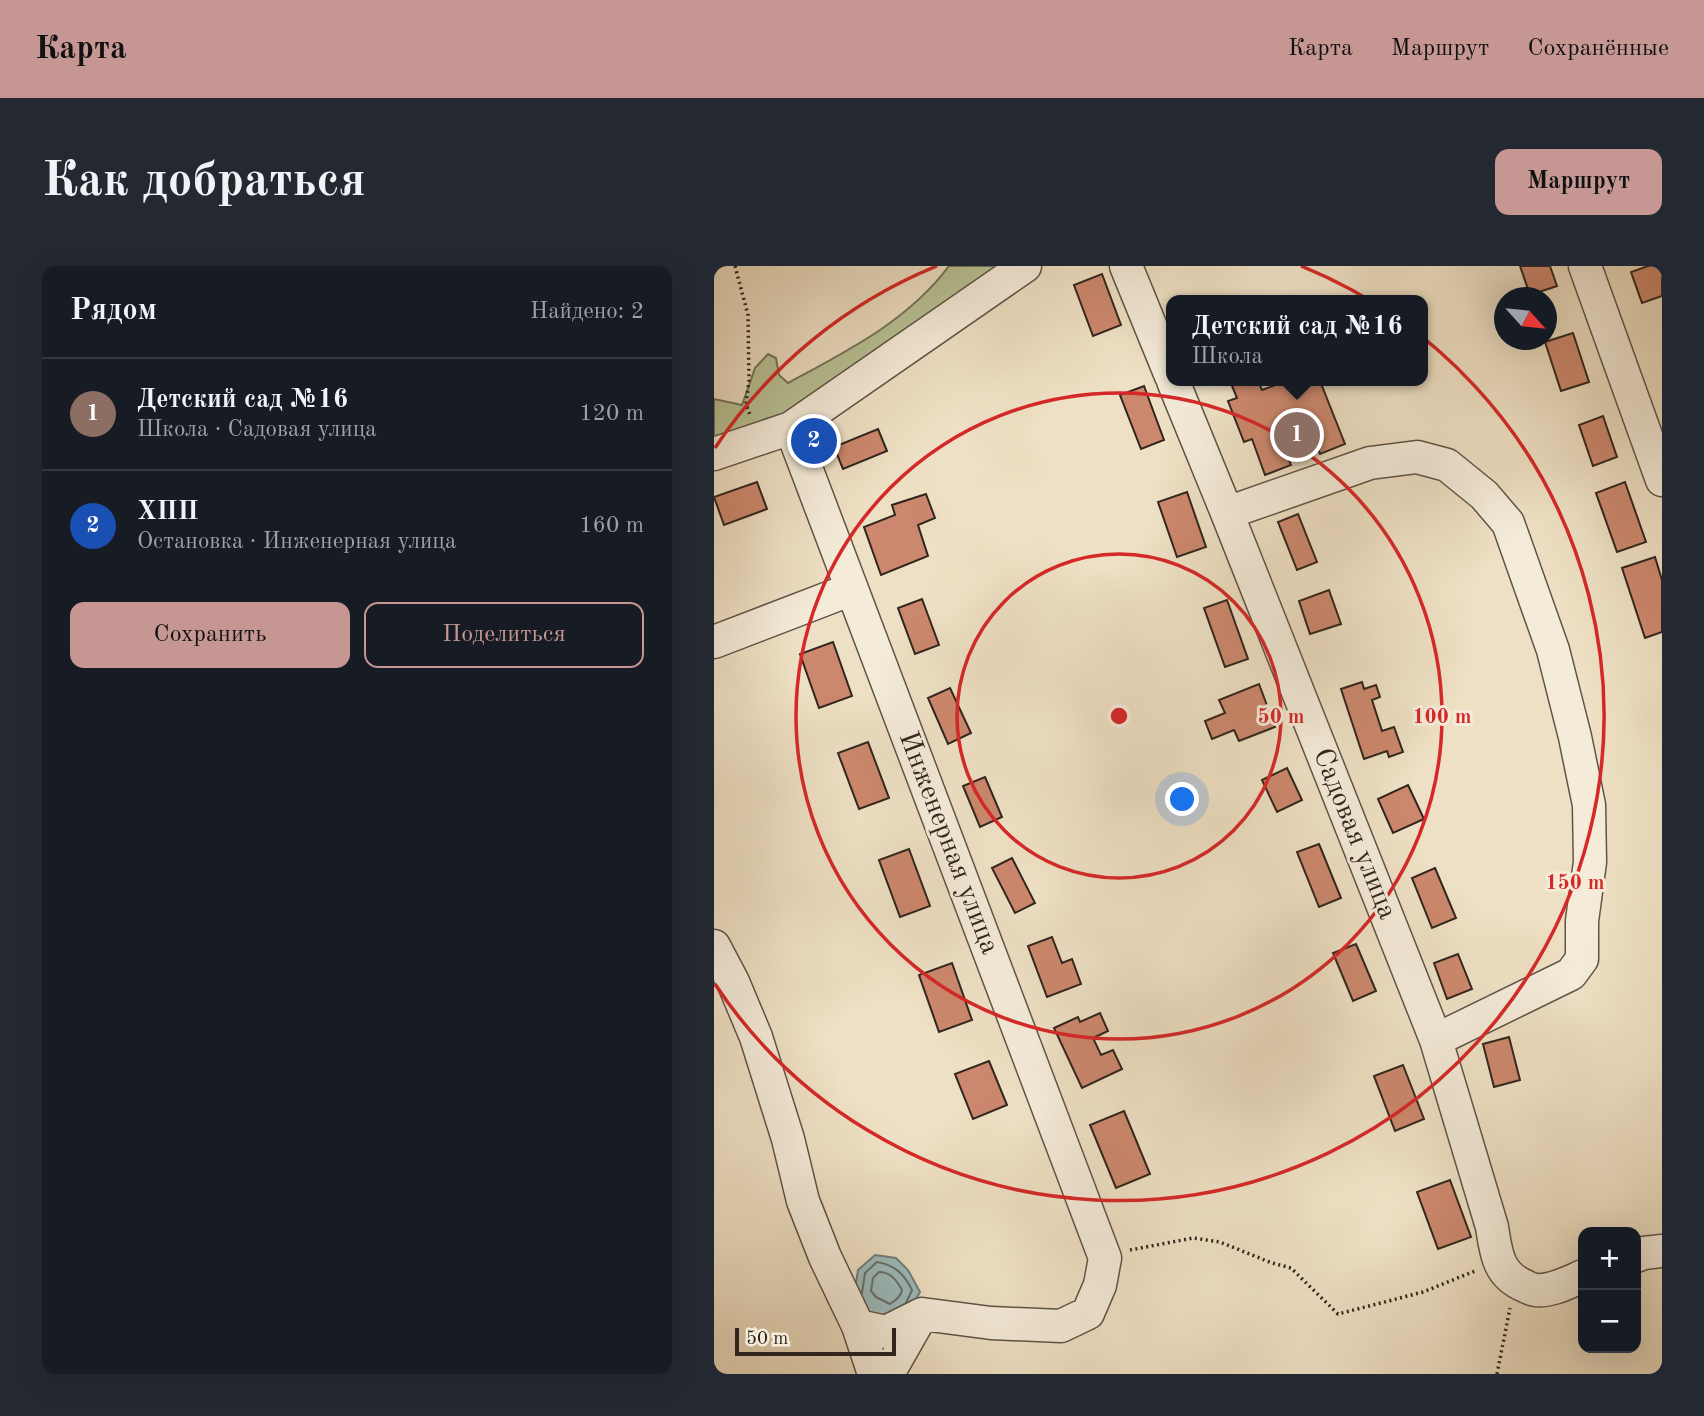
<!DOCTYPE html>
<html lang="ru">
<head>
<meta charset="utf-8">
<style>
  :root { --surface:#171b24; --page:#242831; --text:#f1f3f6; --muted:#9ea1a6; --line:#363941; --accent:#c59692 }
  body { margin:0; font-family:"Old Standard TT",serif; background:var(--page); color:var(--text) }
  .controls { position:absolute; right:21px; bottom:21px; display:grid; overflow:hidden; border-radius:14px; box-shadow:0 7px 28px #0002 }
  .controls button { width:63px; height:63px; display:grid; place-items:center; padding:0; border:0; border-bottom:2px solid var(--line); background:var(--surface); color:var(--text); font:35px sans-serif }
  .compass { position:absolute; left:780px; top:21px; width:63px; height:63px; border-radius:50%; background:var(--surface); box-shadow:0 7px 28px #0002; rotate:117deg }
  .scale { position:absolute; left:21px; bottom:18px; width:161px; box-sizing:border-box; padding-left:7px; border:4px solid #31251e; border-top:0; font-size:19px; line-height:24px; white-space:nowrap; color:#31251e; -webkit-text-stroke:5px #f4ebd9; paint-order:stroke }
  .you { position:absolute; left:469px; top:534px; width:24px; height:24px; margin:-18px; border:5px solid #fff; border-radius:50%; background:#1a73e8; box-shadow:0 0 0 10px #1a73e833 }
  .badge { display:grid; place-items:center; width:46px; height:46px; border-radius:50%; background:var(--accent); color:#fff; font-size:23px; font-weight:700 }
  .pin { position:absolute; translate:-50% -50%; border:4px solid #fff; box-shadow:0 2px 7px #0006 }
  .popup { position:absolute; left:452px; top:29px; width:262px; height:91px; box-sizing:border-box; display:grid; place-content:center; border-radius:14px; background:var(--surface); filter:drop-shadow(0 2px 5px #0005); font-size:23px; white-space:nowrap; color:var(--muted) }
  .popup b { font-size:26px; color:var(--text) }
  .popup::after { content:''; position:absolute; left:50%; top:100%; margin-left:-14px; border:14px solid transparent; border-top-color:var(--surface) }
  .list { margin:0; padding:0; list-style:none }
  h2 { display:flex; justify-content:space-between; align-items:center; height:91px; margin:0; padding:0 28px; font-size:30px }
  h2 small { font-size:23px; font-weight:400; color:var(--muted) }
  .list li { display:grid; grid-template-columns:46px 1fr auto; gap:21px; align-items:center; box-sizing:border-box; height:112px; padding:0 28px; border-top:2px solid var(--line) }
  .list b { display:block; font-size:26px; white-space:nowrap }
  .list p { margin:0; font-size:23px; white-space:nowrap; color:var(--muted) }
  .list em { font-size:23px; font-style:normal; color:var(--muted) }
  .actions { display:flex; gap:14px; padding:21px 28px }
  .actions a { flex:1; padding:16px 0; border:2px solid var(--accent); border-radius:14px; text-align:center; font-size:24px; color:var(--accent) }
  .actions .main { background:var(--accent); color:#111 }
  .map { position:relative; flex:none; width:948px; height:1108px; overflow:hidden; border-radius:14px }
  header { display:flex; align-items:center; gap:42px; box-sizing:border-box; height:98px; padding:0 35px; background:var(--accent); color:#111 }
  header strong { font-size:33px }
  nav { display:flex; gap:38px; margin-inline-start:auto; font-size:24px }
  .intro { display:flex; align-items:center; justify-content:space-between; box-sizing:border-box; height:168px; padding:0 42px }
  h1 { margin:0; font-size:49px }
  .button { padding:18px 32px; border-radius:14px; background:var(--accent); color:#111; font-size:24px; font-weight:700 }
  main { display:flex; gap:42px; padding:0 42px }
  aside { flex:1; background:var(--surface); border-radius:14px; box-shadow:0 7px 28px #0002 }
  .map>svg:first-child { display:block }
</style>
</head>
<body>
<header>
<strong>Карта</strong>
<nav><a>Карта</a><a>Маршрут</a><a>Сохранённые</a></nav>
</header>
<div class="intro"><h1>Как добраться</h1><a class="button">Маршрут</a></div>
<main>
<aside>
<h2>Рядом<small>Найдено: 2</small></h2>
<ul class="list">
<li><span class="badge" style="background:#8d6e63">1</span><div><b>Детский сад №16</b><p>Школа · Садовая улица</p></div><em>120 m</em></li>
<li><span class="badge" style="background:#1a4fb4">2</span><div><b>ХПП</b><p>Остановка · Инженерная улица</p></div><em>160 m</em></li>
</ul>
<div class="actions"><a class="main">Сохранить</a><a>Поделиться</a></div>
</aside>
<div class="map">
<svg width="948" height="1108" viewBox="0 0 948 1108">
  <rect width="100%" height="100%" fill="#eee0c4"/>
  <filter id="stains"><feTurbulence type="fractalNoise" baseFrequency=".00286" numOctaves="4"/><feColorMatrix values="0 0 0 0 .2 0 0 0 0 .09 0 0 0 0 .02 0 0 0 .5 -.17"/></filter>
  <radialGradient id="worn" r=".72"><stop offset=".6" stop-color="#630" stop-opacity="0"/><stop offset="1" stop-color="#630" stop-opacity=".3"/></radialGradient>
  <!-- green -->
  <path fill="#b8c295" stroke="#74745a" stroke-width="2" d="M 235,0 L 285,0 L 94,137 L 23,168 L 0,177 L 0,133 L 28,139 L 41,102 L 54,88 L 62,92 L 65,109 L 74,117 C 133,85 194,55 235,0 Z"/>
  <!-- water -->
  <path fill="#9cbbbc" stroke="#717f7d" stroke-width="2" d="M 161,989 L 182,992 L 194,1004 L 206,1026 L 200,1037 L 169,1055 L 152,1043 L 140,1029 L 144,1004 Z"/>
  <g fill="none" stroke-linecap="round" stroke-linejoin="round">
    <!-- shore -->
    <path stroke="#66706d" stroke-width="2" d="M 165,1006 C 177,1006 183,1015 188,1024 C 187,1031 181,1035 176,1038 L 162,1031 L 157,1025 L 159,1012 Z
      M 148,1027 L 151,1007 L 163,996 C 181,999 190,1008 198,1024 L 192,1037"/>
  </g>
  <!-- building -->
  <path fill="#cc886e" stroke="#31251e" stroke-width="2" d="M 806,0 L 836,0 L 843,20 L 816,29 Z
    M 934,0 L 948,0 L 948,30 L 928,37 L 917,6 Z
    M 388,8 L 407,59 L 379,70 L 360,19 Z
    M 859,67 L 875,116 L 847,125 L 831,76 Z
    M 516,115 L 544,115 L 548,124 L 572,115 L 606,115 L 631,178 L 606,188 L 591,151 L 563,162 L 577,199 L 551,209 L 538,173 L 530,176 L 514,135 L 523,132 Z
    M 430,120 L 450,174 L 427,183 L 406,129 Z
    M 889,150 L 903,191 L 879,200 L 865,159 Z
    M 164,163 L 173,185 L 129,203 L 120,181 Z
    M 43,216 L 53,243 L 10,259 L 0,231 Z
    M 911,216 L 932,276 L 903,286 L 882,227 Z
    M 473,226 L 492,281 L 463,291 L 444,236 Z
    M 212,228 L 221,252 L 204,259 L 214,290 L 167,309 L 150,261 L 181,249 L 178,239 Z
    M 584,248 L 603,296 L 583,304 L 564,256 Z
    M 941,291 L 948,314 L 948,366 L 931,372 L 908,302 Z
    M 615,324 L 627,358 L 596,368 L 585,335 Z
    M 208,333 L 225,379 L 201,388 L 184,342 Z
    M 513,334 L 534,393 L 511,401 L 490,342 Z
    M 119,376 L 138,430 L 105,442 L 86,388 Z
    M 648,416 L 650,423 L 662,419 L 666,431 L 658,434 L 668,465 L 680,461 L 689,486 L 675,491 L 673,485 L 650,493 L 627,423 Z
    M 545,418 L 561,461 L 525,475 L 520,464 L 498,473 L 491,455 L 511,447 L 505,434 Z
    M 236,422 L 257,467 L 234,478 L 214,432 Z
    M 154,476 L 175,532 L 145,543 L 124,487 Z
    M 573,502 L 588,534 L 563,546 L 548,514 Z
    M 271,511 L 288,551 L 266,561 L 249,520 Z
    M 694,519 L 710,553 L 679,567 L 664,533 Z
    M 605,578 L 627,632 L 605,641 L 583,586 Z
    M 195,583 L 216,640 L 186,651 L 165,594 Z
    M 298,592 L 321,637 L 301,647 L 278,602 Z
    M 721,602 L 742,652 L 718,662 L 698,612 Z
    M 338,671 L 348,697 L 358,693 L 367,718 L 333,731 L 314,680 Z
    M 642,678 L 662,725 L 639,735 L 619,687 Z
    M 744,688 L 758,723 L 733,733 L 720,697 Z
    M 238,697 L 258,754 L 225,766 L 205,709 Z
    M 386,747 L 394,765 L 379,772 L 387,789 L 399,784 L 408,803 L 368,822 L 340,762 L 364,751 L 366,756 Z
    M 795,771 L 806,814 L 780,821 L 769,778 Z
    M 275,795 L 293,839 L 259,853 L 241,808 Z
    M 689,799 L 710,853 L 681,865 L 660,810 Z
    M 410,845 L 436,908 L 402,922 L 376,859 Z
    M 736,914 L 757,971 L 724,983 L 703,926 Z"/>
  <g fill="none" stroke-linecap="round" stroke-linejoin="round">
    <!-- minor casing -->
    <g stroke="#605448" stroke-width="35">
      <path id="minor" d="M 412,0 L 457,110
        M 871,0 L 948,214
        M 459,115 L 513,247 L 722,774 L 778,961 C 782,987 784,1009 811,1020 C 812,1021 820,1024 821,1024 C 837,1026 855,1016 869,1010
        M 77,162 L 391,992 L 386,1019 L 374,1047 L 347,1060 L 277,1057 L 208,1048 L 174,1108
        M 0,188 L 77,162 L 311,0
        M 513,247 L 656,197 L 703,191 L 733,199 L 770,229 L 794,257 L 839,384 L 861,471 L 875,539 L 876,596 L 868,655 L 868,693 L 857,708 L 722,774
        M 0,376 L 138,323
        M 0,680 L 19,716 L 42,771 L 74,873 L 89,935 L 111,991 L 144,1060 L 172,1066 L 208,1048
        M 922,990 L 930,987 L 948,985
        M 144,1060 L 160,1108"/>
    </g>
    <!-- path -->
    <path stroke="#31251e" stroke-width="3.5" stroke-dasharray="2 3.5" stroke-linecap="butt" d="M 21,0 L 34,49 L 35,114 L 32,138 L 36,149
      M 416,984 L 479,972 L 506,976 L 558,997 L 577,1002 L 624,1048 L 709,1026 L 761,1005
      M 783,1108 L 796,1042"/>
    <!-- minor -->
    <use href="#minor" stroke="#f4ebd9" stroke-width="32"/>
  </g>
  <!-- distance rings -->
  <g fill="none" stroke="#d62828" stroke-width="3.5">
    <circle cx="405" cy="450" r="162"/>
    <circle cx="405" cy="450" r="323"/>
    <path d="M1 182A485 485 0 0 1 223 0M587 0A485 485 0 1 1 1 718"/>
  </g>
  <g text-anchor="middle" dominant-baseline="central" stroke-width="6" stroke-linejoin="round" paint-order="stroke">
    <!-- street labels -->
    <g font-size="28" fill="#31251e" stroke="#f4ebd9">
      <text transform="translate(640 568) rotate(68)">Садовая улица</text>
      <text transform="translate(234 577) rotate(69)">Инженерная улица</text>
    </g>
  </g>
  <circle cx="405" cy="450" r="10" fill="#d62828" stroke="#f4ebd9" stroke-width="3.5"/>
  <g font-size="21" text-anchor="middle" font-weight="bold" fill="#d62828" stroke="#f4ebd9" stroke-width="6" stroke-linejoin="round" paint-order="stroke">
    <text x="567" y="457">50 m</text>
    <text x="728" y="457">100 m</text>
    <text x="861" y="623">150 m</text>
  </g>
  <rect width="100%" height="100%" filter="url(#stains)"/>
  <rect width="100%" height="100%" fill="url(#worn)"/>
</svg>
<div class="controls">
<button>+</button>
<button>−</button>
</div>
<svg class="compass" viewBox="-18 -18 36 36"><path d="M0-13l5 13h-10z" fill="#e53935"/><path d="M0 13l5-13h-10z" fill="#9ea1a6"/></svg>
<div class="scale">50 m</div>
<div class="you"></div>
<div class="pin badge" style="left:583px;top:169px;background:#8d6e63">1</div>
<div class="popup"><b>Детский сад №16</b>Школа</div>
<div class="pin badge" style="left:100px;top:175px;background:#1a4fb4">2</div>
</div>
</main>
</body>
</html>
